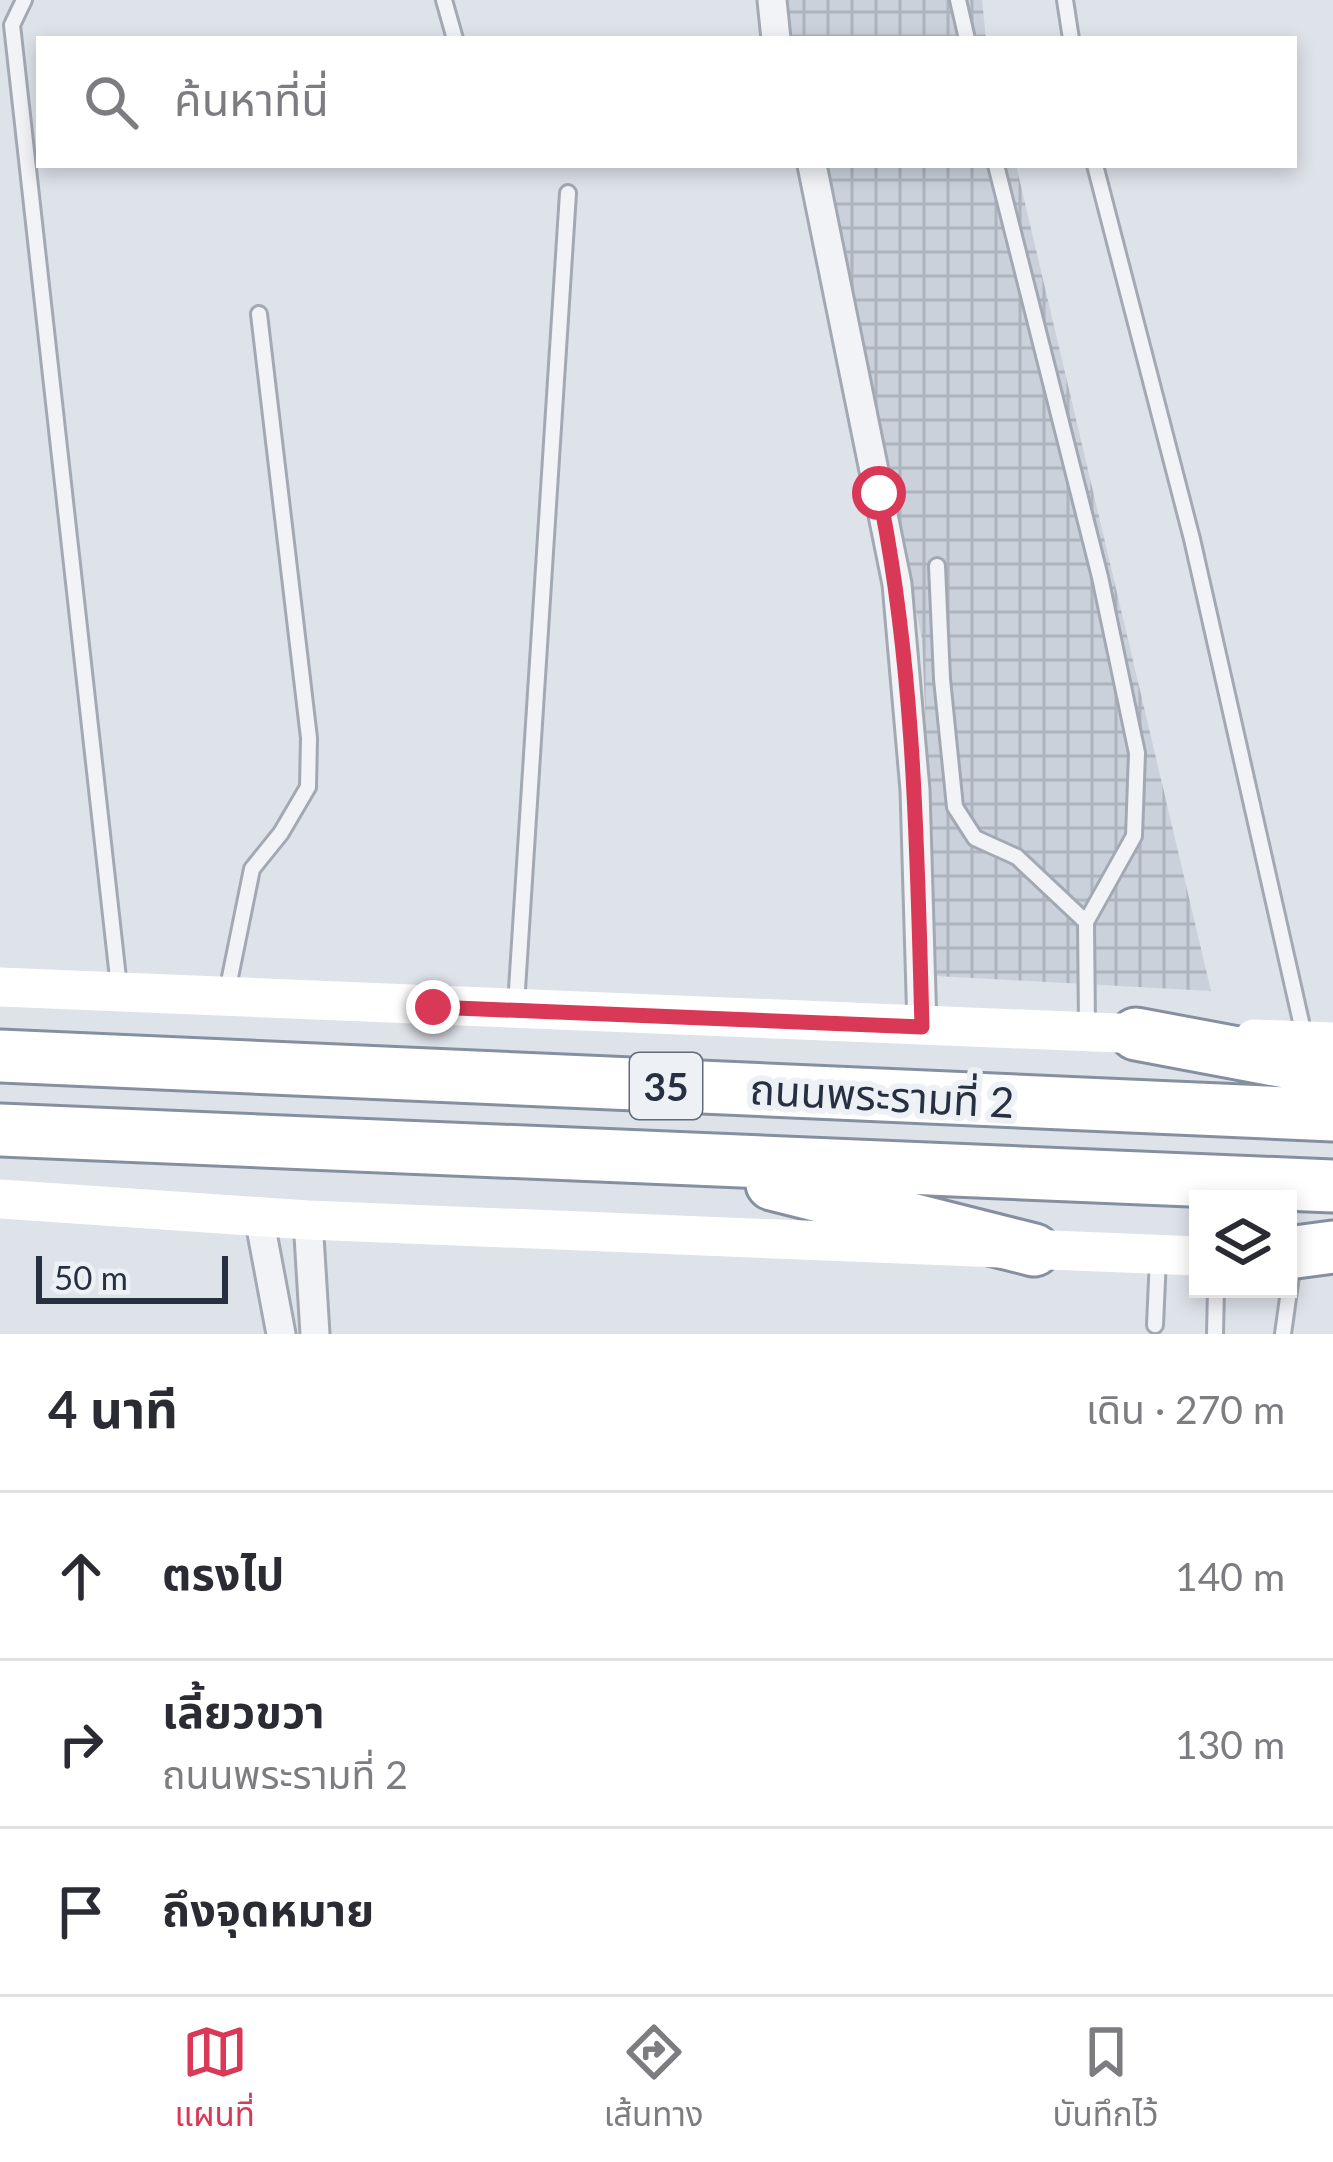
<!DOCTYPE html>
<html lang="th">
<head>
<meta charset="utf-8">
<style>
  :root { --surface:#fff; --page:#f7f7f7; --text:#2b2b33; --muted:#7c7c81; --line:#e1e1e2; --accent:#d93856 }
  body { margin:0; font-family:Lato,"Noto Sans Thai",sans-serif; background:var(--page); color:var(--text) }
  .controls { position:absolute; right:36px; bottom:36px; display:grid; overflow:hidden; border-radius:0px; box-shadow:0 6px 18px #0003 }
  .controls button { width:108px; height:108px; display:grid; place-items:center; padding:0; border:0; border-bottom:3px solid var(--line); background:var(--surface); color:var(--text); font:60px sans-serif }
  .scale { position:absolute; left:36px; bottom:30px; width:192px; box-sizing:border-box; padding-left:12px; border:6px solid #263041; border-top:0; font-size:33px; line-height:42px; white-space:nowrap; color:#263041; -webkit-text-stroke:9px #edf1f6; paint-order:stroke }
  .stop { position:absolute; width:36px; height:36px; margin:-27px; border:9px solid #d93856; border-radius:50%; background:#fff }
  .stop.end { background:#d93856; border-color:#fff; box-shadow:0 3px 12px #0008 }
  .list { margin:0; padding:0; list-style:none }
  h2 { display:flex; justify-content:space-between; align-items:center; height:156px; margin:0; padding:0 48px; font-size:51px }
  h2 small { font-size:39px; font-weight:400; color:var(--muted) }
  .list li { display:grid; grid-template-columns:78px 1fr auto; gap:36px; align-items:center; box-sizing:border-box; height:168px; padding:0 48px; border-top:3px solid var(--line) }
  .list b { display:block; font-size:45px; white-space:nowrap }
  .list p { margin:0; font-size:39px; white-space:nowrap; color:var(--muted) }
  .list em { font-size:39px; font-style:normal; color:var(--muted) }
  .icon { flex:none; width:66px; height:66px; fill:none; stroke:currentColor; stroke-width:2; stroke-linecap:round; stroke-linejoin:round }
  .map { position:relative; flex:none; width:1333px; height:1334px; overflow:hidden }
  .search { position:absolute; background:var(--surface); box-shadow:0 6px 18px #0003; left:36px; right:36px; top:36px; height:132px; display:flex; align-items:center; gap:30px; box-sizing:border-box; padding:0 42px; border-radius:0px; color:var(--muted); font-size:45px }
  .sheet { height:660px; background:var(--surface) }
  nav { display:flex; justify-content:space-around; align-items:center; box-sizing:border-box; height:168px; border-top:3px solid var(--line); background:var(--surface); font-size:33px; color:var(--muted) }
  nav a { display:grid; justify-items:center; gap:6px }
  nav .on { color:var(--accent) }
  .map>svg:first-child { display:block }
</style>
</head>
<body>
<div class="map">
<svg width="1333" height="1334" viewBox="0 0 1333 1334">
  <defs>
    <pattern id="industrial-grid" width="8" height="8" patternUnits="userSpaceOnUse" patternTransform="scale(3)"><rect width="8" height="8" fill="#cbd1db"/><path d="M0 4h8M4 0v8" fill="none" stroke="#aeb4bd"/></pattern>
  </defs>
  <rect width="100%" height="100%" fill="#dee2e9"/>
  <!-- industrial -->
  <path fill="url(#industrial-grid)" d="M 788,0 L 982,0 L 986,39 L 786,39 Z
    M 822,165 L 1016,165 L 1211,991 L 937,976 L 922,639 Z"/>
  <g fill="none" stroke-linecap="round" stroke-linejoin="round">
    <!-- lane casing -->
    <g stroke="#a3a9b3" stroke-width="20">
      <path id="lane" d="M 24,0 L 12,25 L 119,987
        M 444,0 L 455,39
        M 958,0 L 967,39
        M 1065,0 L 1071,39
        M 996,165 L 1100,577 L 1137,753 L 1134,836 L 1086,922 L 1087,1026
        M 1095,165 L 1192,539 L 1304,1035
        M 937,566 L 942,679 L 955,807 L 975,838 L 1017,857 L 1086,922
        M 227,992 L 252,869 L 281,833 L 308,787 L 309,738 L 259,314
        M 516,1005 L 568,193
        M 1155,1325 L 1158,1258
        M 1215,1334 L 1216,1289
        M 1283,1334 L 1293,1262"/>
    </g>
    <!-- street casing -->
    <g stroke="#a3a9b3" stroke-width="33">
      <path id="street" d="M 772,0 L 776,39
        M 812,165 L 897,584 L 915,790 L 922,1027
        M 259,1217 L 281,1334
        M 308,1220 L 315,1334"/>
    </g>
    <!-- highway casing -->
    <g stroke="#8490a0" stroke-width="57">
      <path id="highway" d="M 1136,1034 L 1333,1071
        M 0,1056 L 1333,1115
        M 0,1130 L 1333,1186
        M 772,1184 L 1034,1250
        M 1288,1253 L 1333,1247"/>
    </g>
    <!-- lane -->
    <use href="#lane" stroke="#f1f3f7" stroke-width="14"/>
    <!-- street -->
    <use href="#street" stroke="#f1f3f7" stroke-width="27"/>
    <!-- secondary -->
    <path stroke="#fff" stroke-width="39" d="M 0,987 L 1166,1035
      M 1254,1039 L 1333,1042
      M 0,1199 L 308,1220 L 1198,1256"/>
    <!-- highway -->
    <use href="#highway" stroke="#fff" stroke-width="51"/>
  </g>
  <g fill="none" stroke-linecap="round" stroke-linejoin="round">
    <!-- route -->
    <path stroke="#d93856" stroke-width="15" d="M 433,1007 L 922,1027 C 917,848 915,669 879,493"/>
  </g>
  <g text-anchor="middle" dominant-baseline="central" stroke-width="12" stroke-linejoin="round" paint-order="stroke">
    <!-- shield labels -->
    <rect fill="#edf1f6" stroke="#626a77" stroke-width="3" x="630" y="1053" width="72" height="66" rx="9"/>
    <g font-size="39" font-weight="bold" fill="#263041">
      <text x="666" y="1086">35</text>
    </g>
    <!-- street labels -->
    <g font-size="42" fill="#263041" stroke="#edf1f6">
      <text transform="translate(882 1095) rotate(3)">ถนนพระรามที่ 2</text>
    </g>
  </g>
</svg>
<div class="controls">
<button><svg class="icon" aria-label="layers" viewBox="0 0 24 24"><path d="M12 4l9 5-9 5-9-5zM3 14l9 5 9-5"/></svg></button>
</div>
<div class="scale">50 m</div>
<div class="stop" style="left:879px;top:493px"></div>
<div class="stop end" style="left:433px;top:1007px"></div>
<div class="search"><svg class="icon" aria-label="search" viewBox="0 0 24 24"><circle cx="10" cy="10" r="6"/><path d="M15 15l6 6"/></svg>ค้นหาที่นี่</div>
</div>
<section class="sheet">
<h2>4 นาที<small>เดิน · 270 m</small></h2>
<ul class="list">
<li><svg class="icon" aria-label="ahead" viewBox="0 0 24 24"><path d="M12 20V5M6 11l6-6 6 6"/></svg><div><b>ตรงไป</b></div><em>140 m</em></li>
<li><svg class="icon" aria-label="right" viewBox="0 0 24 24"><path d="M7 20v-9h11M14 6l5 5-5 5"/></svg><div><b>เลี้ยวขวา</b><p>ถนนพระรามที่ 2</p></div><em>130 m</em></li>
<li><svg class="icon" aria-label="arrive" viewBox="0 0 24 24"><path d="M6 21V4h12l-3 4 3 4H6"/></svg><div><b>ถึงจุดหมาย</b></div></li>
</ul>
</section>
<nav>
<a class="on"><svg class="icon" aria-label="map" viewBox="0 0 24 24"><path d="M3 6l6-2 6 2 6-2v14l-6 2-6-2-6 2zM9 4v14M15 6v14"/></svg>แผนที่</a>
<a><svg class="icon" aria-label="directions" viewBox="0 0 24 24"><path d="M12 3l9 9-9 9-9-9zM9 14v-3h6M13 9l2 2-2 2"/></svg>เส้นทาง</a>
<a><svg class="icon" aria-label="saved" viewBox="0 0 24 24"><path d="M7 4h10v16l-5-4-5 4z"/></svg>บันทึกไว้</a>
</nav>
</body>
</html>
